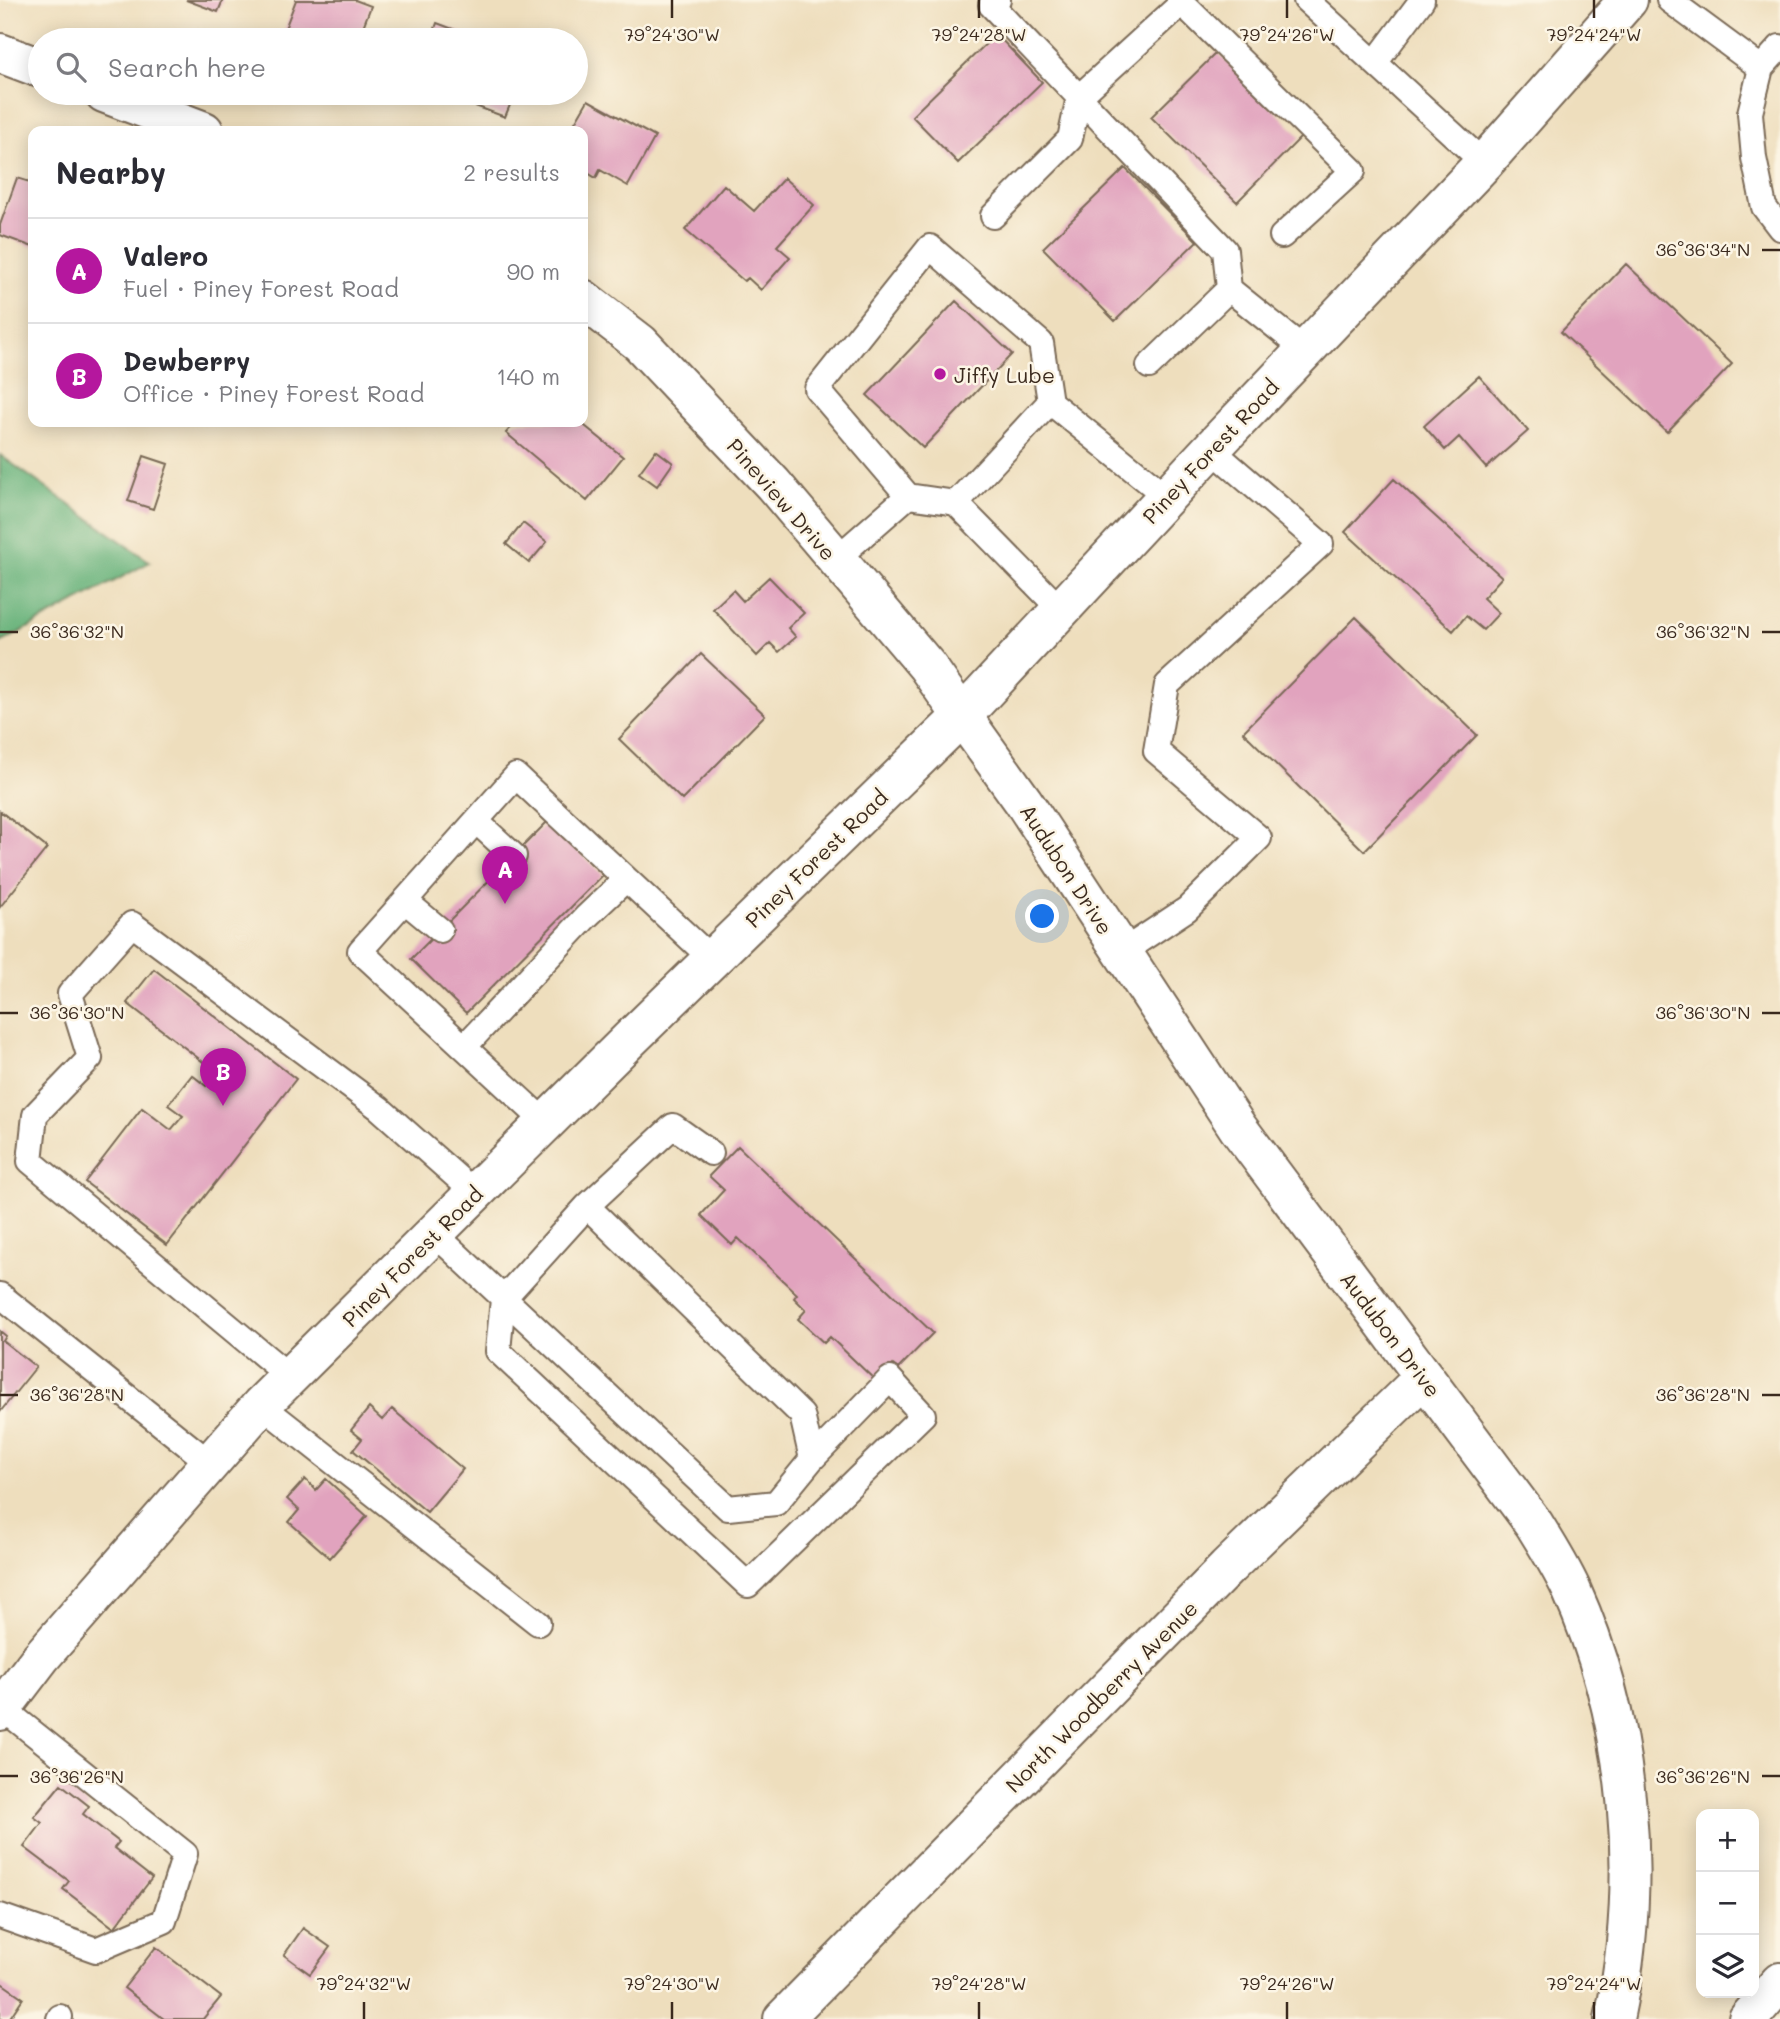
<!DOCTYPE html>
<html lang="en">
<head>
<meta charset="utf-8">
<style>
  :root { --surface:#fff; --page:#f2f2f3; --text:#2b2b33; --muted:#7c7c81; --line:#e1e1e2; --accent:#b5179e }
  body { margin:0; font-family:Mali,sans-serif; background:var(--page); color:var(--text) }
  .controls { position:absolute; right:21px; bottom:21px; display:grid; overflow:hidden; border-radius:14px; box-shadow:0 4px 18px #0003 }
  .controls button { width:63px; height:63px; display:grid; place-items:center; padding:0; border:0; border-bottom:2px solid var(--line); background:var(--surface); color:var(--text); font:35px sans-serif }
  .you { position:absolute; left:1043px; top:917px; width:24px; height:24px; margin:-18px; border:5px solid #fff; border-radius:50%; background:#1a73e8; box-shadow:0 0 0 10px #1a73e833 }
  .badge { display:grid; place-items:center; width:46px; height:46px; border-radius:50%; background:var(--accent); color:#fff; font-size:23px; font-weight:700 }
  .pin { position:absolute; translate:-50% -58px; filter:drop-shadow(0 2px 4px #0008) }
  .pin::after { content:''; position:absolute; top:37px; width:24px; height:21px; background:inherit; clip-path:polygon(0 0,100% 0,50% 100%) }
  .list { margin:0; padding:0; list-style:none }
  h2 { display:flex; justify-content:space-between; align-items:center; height:91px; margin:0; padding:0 28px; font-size:30px }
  h2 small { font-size:23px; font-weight:400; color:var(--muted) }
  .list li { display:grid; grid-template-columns:46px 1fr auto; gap:21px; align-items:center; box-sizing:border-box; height:105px; padding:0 28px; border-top:2px solid var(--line) }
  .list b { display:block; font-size:26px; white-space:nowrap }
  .list p { margin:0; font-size:23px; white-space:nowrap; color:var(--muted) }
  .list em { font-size:23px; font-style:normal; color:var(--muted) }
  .icon { flex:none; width:38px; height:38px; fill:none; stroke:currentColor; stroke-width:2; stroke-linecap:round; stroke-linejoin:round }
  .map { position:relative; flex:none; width:1780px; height:2019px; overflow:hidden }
  .search { position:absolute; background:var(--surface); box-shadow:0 4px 18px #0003; left:28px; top:28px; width:560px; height:77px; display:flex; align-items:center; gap:18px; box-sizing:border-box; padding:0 24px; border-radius:38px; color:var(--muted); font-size:26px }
  .panel { position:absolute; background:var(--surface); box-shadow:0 4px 18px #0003; left:28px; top:126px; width:560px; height:301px; border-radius:14px }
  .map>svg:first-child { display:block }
</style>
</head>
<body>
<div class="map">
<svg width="1780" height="2019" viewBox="0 0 1780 2019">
  <rect width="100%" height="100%" fill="#fcf5e5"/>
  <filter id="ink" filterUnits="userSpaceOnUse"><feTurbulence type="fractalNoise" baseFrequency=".0143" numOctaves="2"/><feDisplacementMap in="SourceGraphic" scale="14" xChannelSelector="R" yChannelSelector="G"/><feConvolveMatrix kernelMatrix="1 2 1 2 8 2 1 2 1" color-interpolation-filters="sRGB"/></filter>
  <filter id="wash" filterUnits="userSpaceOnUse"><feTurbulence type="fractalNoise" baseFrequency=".00686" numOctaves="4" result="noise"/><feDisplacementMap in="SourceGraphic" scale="28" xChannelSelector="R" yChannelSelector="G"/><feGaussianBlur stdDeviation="1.57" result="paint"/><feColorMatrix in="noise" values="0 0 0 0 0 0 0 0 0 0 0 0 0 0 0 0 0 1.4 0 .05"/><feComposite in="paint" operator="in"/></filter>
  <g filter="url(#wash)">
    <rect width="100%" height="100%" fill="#eedebd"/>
    <!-- forest -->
    <path fill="#68b27a" stroke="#526e4c" stroke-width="2" d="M 0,455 L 150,562 L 0,643 Z"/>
    <g id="blocks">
      <!-- building -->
      <path fill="#e1a3be" d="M 186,0 L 223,0 L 218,12 Z
        M 296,0 L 355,0 L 371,6 L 358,40 L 301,40 L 283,34 Z
        M 437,23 L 482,40 L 431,40 Z
        M 996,34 L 1042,82 L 958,163 L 912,116 Z
        M 1217,52 L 1301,137 L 1237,202 L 1151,117 Z
        M 440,93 L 515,93 L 505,117 Z
        M 588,100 L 655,137 L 628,186 L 600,170 L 596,178 L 583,170 L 583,131 L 570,131 Z
        M 1125,168 L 1197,241 L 1115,321 L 1043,248 Z
        M 17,178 L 33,183 L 33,247 L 0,235 L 0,225 Z
        M 784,178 L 814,205 L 777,246 L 790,257 L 761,290 L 748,278 L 744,281 L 685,230 L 724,185 L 754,211 Z
        M 1626,264 L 1732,364 L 1667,432 L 1561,332 Z
        M 956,301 L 1012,354 L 923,448 L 867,395 Z
        M 1479,376 L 1528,431 L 1486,468 L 1459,437 L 1445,450 L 1424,426 Z
        M 516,422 L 580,422 L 623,457 L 587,501 L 506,433 Z
        M 656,450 L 673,463 L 657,486 L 639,473 Z
        M 144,456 L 168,464 L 153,509 L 128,501 Z
        M 1394,479 L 1502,577 L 1483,598 L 1499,613 L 1483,630 L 1466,616 L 1453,631 L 1345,532 Z
        M 523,523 L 547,542 L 529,563 L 506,544 Z
        M 769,577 L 804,613 L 788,628 L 796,637 L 779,652 L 770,643 L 757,656 L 713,609 L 733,590 L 743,601 Z
        M 1356,617 L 1477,735 L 1364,851 L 1243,732 Z
        M 701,654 L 765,715 L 682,800 L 619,739 Z
        M 0,811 L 47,848 L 0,907 Z
        M 548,821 L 603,875 L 466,1013 L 411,959 Z
        M 154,969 L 296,1079 L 167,1245 L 85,1182 L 142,1108 L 171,1130 L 183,1116 L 168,1105 L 192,1075 L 206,1086 L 216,1072 L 127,1003 Z
        M 738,1146 L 933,1333 L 898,1369 L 893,1365 L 877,1382 L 830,1337 L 824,1343 L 798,1319 L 806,1310 L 794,1298 L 797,1294 L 738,1238 L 732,1245 L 701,1215 L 724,1190 L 709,1176 Z
        M 0,1331 L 6,1336 L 3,1341 L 36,1367 L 0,1412 Z
        M 369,1408 L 382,1420 L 392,1409 L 463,1469 L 427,1512 L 353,1450 L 362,1439 L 351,1430 Z
        M 305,1479 L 316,1490 L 326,1479 L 367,1516 L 330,1558 L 289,1522 L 299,1510 L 287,1499 Z
        M 61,1784 L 89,1806 L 83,1814 L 119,1842 L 114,1848 L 152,1878 L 114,1928 L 63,1889 L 69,1881 L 24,1847 L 42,1823 L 34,1817 Z
        M 303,1928 L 330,1947 L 310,1974 L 284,1955 Z
        M 156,1947 L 221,1997 L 203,2019 L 164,2019 L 124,1988 Z
        M 0,1982 L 23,1998 L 9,2019 L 0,2019 Z"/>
    </g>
  </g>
  <g filter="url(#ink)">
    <use href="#blocks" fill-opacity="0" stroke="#7a6956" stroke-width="2"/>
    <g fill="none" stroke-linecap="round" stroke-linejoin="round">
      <!-- lane casing -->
      <g stroke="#7a6956" stroke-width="28">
        <path id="lane" d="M 998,0 L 991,5 L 1225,250 L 1229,289 L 1305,350
          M 1179,0 L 1353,171 L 1282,236
          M 1306,0 L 1375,63
          M 1422,0 L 1375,63 L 1484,163
          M 1669,0 L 1761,68 L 1750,113 L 1754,158 L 1764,207 L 1780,228
          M 1761,68 L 1780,47
          M 993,216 L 1070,139 L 1079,97 L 1182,3
          M 1149,366 L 1229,289
          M 956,503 L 1050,402
          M 836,559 L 908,496
          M 1061,610 L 956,503 L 908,496 L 817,389 L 930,247 L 1041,343 L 1050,402 L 1167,497
          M 476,821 L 514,856
          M 405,901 L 440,930
          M 1122,952 L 1187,909 L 1259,838 L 1156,751 L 1167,685 L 1321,544 L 1211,449
          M 464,1047 L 586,917 L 626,879
          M 546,1123 L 360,951 L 516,776 L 712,959
          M 587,1206 L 673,1126 L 711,1153
          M 435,1234 L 728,1508 L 776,1503 L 812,1459 L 802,1415 L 587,1206 L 503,1299 L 498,1351 L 748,1585 L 923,1415 L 890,1379 L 812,1459
          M 0,1295 L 210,1463
          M 290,1377 L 30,1161 L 35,1115 L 90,1058 L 70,994 L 132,924 L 379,1108 L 476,1194
          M 261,1405 L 538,1623
          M 0,1916 L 96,1950 L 164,1921 L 185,1854 L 2,1708
          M 59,2019 L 60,2017"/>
      </g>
      <!-- street casing -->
      <g stroke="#7a6956" stroke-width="42">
        <path id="street" d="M 0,53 L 40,68
          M 104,93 L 204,131
          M 583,299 L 640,343 L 773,484 L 927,666 L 962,716
          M 783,2019 L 1227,1568 L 1424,1377
          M 1748,2019 L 1780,1982"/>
      </g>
      <!-- secondary casing -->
      <g stroke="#7a6956" stroke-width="42">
        <path id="secondary" d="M 962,716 L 1023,801 L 1238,1128 L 1534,1524 C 1547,1545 1561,1567 1571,1589 C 1631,1722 1644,1878 1614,2019"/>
      </g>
      <!-- primary casing -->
      <g stroke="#7a6956" stroke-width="42">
        <path id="primary" d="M 0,1711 L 41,1657 L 261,1405 L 629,1040 L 962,716 L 1211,449 L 1484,163 L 1628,0"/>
      </g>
      <!-- lane -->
      <use href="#lane" stroke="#fff" stroke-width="24"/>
      <!-- street -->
      <use href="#street" stroke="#fff" stroke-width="38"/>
      <!-- secondary -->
      <use href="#secondary" stroke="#fff" stroke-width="38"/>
      <!-- primary -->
      <use href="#primary" stroke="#fff" stroke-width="38"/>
    </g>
  </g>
  <!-- ticks -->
  <path fill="none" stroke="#3b2a1e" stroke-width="2.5" d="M 672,0 L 672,18M 979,0 L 979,18M 1287,0 L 1287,18M 1594,0 L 1594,18M 1762,250 L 1780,250M 0,632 L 18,632M 1762,632 L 1780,632M 0,1013 L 18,1013M 1762,1013 L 1780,1013M 0,1395 L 18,1395M 1762,1395 L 1780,1395M 0,1776 L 18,1776M 1762,1776 L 1780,1776M 364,2002 L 364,2019M 672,2002 L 672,2019M 979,2002 L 979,2019M 1287,2002 L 1287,2019M 1594,2002 L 1594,2019"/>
  <!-- markers -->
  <circle fill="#b5179e" stroke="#fcf5e5" stroke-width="2.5" cx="940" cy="374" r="7"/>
  <g text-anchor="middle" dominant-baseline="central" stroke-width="5" stroke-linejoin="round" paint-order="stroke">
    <!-- poi labels -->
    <g font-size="21" fill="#3b2a1e" stroke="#fcf5e5" text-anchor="start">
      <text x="954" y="374">Jiffy Lube</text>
    </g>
    <!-- street labels -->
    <g font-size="21" fill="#3b2a1e" stroke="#fcf5e5">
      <text transform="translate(1210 451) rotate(-47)">Piney Forest Road</text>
      <text transform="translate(782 499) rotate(49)">Pineview Drive</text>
      <text transform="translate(816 858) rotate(-44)">Piney Forest Road</text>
      <text transform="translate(1067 869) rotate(57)">Audubon Drive</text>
      <text transform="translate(412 1256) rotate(-45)">Piney Forest Road</text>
      <text transform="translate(1391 1334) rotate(53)">Audubon Drive</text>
      <text transform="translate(1101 1696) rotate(-45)">North Woodberry Avenue</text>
    </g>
  </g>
  <g font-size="18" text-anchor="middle" fill="#3b2a1e" stroke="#fcf5e5" stroke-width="5" stroke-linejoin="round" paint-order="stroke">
    <text x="672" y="41">79°24'30"W</text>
    <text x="979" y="41">79°24'28"W</text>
    <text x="1287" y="41">79°24'26"W</text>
    <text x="1594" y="41">79°24'24"W</text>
    <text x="1703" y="256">36°36'34"N</text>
    <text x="77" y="638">36°36'32"N</text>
    <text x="1703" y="638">36°36'32"N</text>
    <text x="77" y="1019">36°36'30"N</text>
    <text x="1703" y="1019">36°36'30"N</text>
    <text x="77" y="1401">36°36'28"N</text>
    <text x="1703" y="1401">36°36'28"N</text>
    <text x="77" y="1783">36°36'26"N</text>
    <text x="1703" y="1783">36°36'26"N</text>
    <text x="364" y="1990">79°24'32"W</text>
    <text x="672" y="1990">79°24'30"W</text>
    <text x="979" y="1990">79°24'28"W</text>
    <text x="1287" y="1990">79°24'26"W</text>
    <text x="1594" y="1990">79°24'24"W</text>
  </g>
</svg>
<div class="controls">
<button>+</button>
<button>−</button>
<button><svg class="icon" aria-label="layers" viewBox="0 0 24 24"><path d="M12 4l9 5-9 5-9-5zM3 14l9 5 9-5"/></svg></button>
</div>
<div class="you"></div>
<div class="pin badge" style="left:505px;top:904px">A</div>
<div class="pin badge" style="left:223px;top:1106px">B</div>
<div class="search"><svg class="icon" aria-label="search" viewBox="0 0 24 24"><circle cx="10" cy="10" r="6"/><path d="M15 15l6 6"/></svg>Search here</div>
<section class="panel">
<h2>Nearby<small>2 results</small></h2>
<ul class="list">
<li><span class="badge">A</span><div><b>Valero</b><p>Fuel · Piney Forest Road</p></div><em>90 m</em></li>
<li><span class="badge">B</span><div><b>Dewberry</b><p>Office · Piney Forest Road</p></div><em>140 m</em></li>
</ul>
</section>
</div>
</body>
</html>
